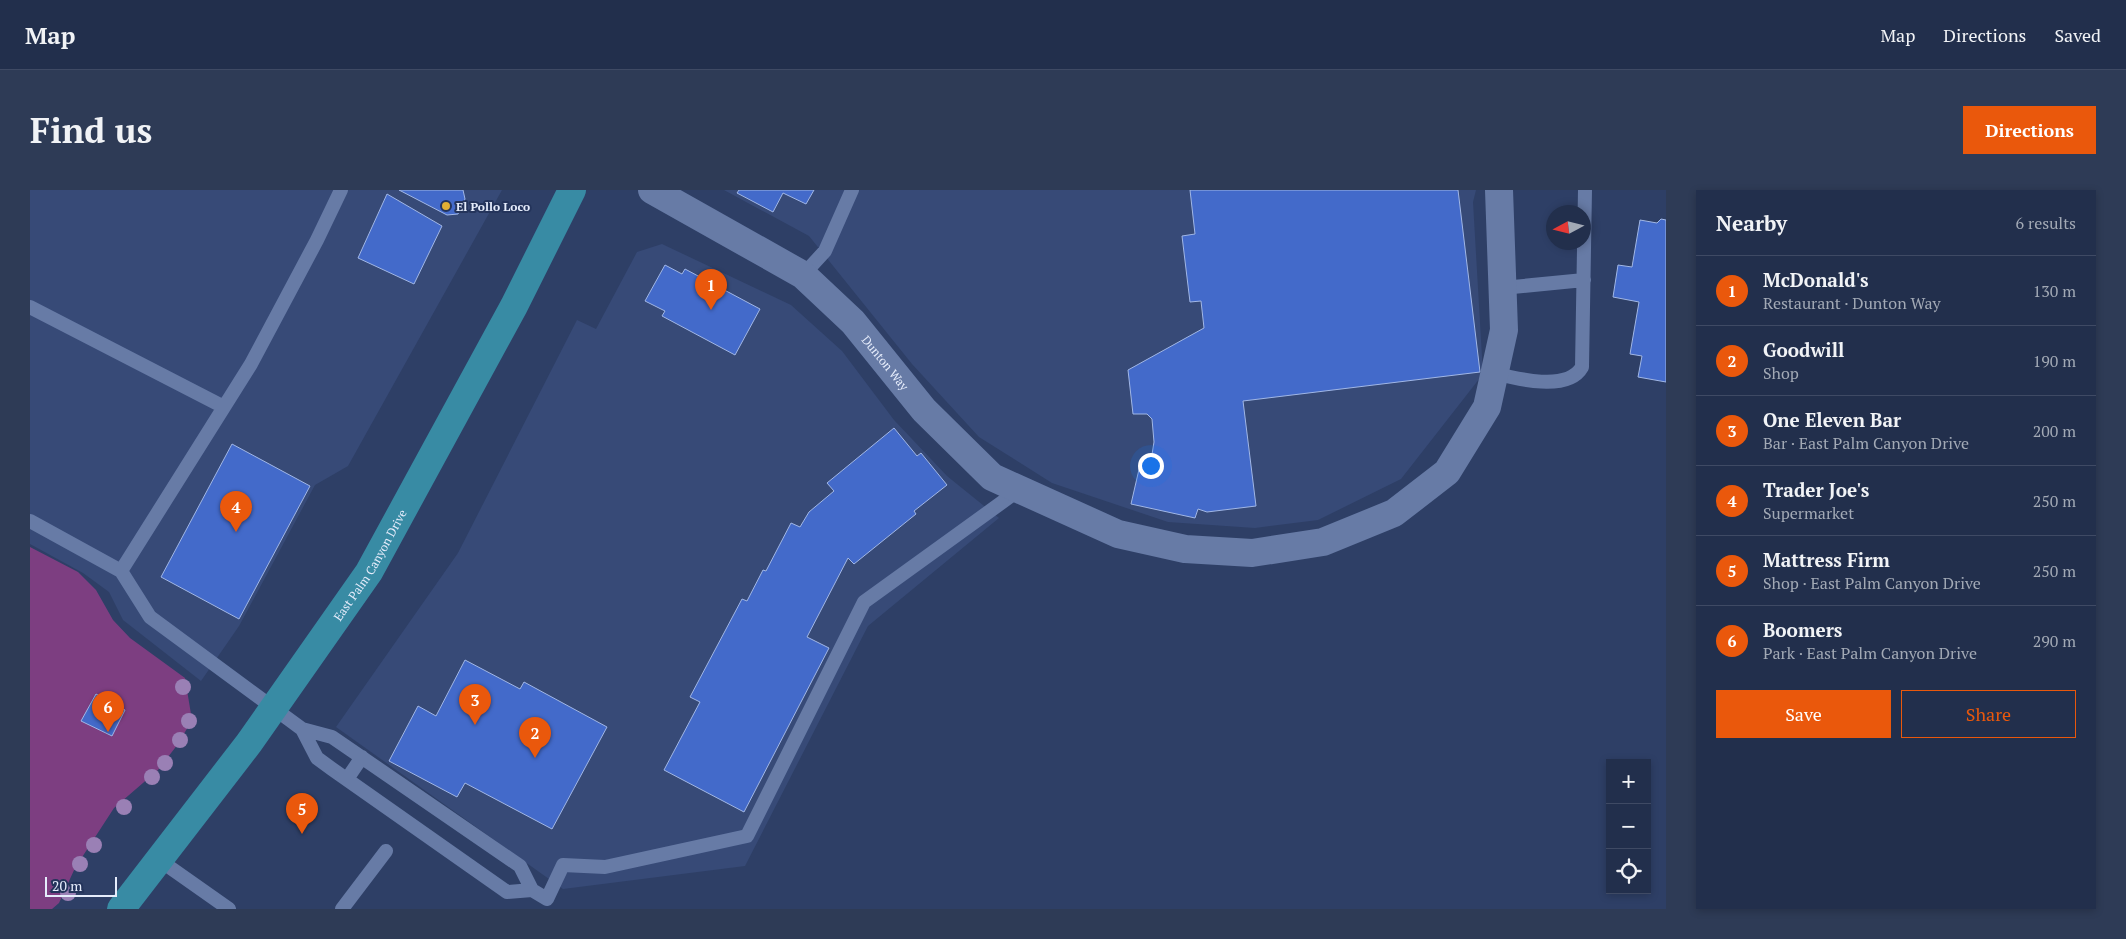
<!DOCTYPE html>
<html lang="en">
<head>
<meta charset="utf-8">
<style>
  :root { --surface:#222f4c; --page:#2e3b56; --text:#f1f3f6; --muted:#a2a9b5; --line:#3f4a64; --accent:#ea580c }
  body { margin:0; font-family:"PT Serif",serif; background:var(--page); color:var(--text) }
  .controls { position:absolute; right:15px; bottom:15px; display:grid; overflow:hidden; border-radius:0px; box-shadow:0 2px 8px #0003 }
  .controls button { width:45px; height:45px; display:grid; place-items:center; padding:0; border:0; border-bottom:1px solid var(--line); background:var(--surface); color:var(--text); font:25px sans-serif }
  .compass { position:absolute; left:1516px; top:15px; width:45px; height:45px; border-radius:50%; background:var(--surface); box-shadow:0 2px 8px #0003; rotate:263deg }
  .scale { position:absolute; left:15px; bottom:12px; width:72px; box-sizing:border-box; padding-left:5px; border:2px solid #e5ecfb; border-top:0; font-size:14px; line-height:18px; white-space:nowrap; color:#e5ecfb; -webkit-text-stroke:4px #24345b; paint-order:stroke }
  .you { position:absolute; left:1120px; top:275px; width:18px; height:18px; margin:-12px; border:4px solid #fff; border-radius:50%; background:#1a73e8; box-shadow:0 0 0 8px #1a73e833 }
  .badge { display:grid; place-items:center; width:32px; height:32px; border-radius:50%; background:var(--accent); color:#fff; font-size:16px; font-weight:700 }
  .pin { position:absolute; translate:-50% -41px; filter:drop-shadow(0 1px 2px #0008) }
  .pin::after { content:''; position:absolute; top:26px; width:18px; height:15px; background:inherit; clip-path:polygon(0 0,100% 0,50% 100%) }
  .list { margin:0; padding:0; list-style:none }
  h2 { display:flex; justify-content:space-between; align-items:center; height:65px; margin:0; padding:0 20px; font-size:21px }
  h2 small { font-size:16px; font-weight:400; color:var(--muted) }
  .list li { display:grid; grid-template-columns:32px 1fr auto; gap:15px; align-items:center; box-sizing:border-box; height:70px; padding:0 20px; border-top:1px solid var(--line) }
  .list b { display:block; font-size:19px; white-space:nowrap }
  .list p { margin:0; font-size:16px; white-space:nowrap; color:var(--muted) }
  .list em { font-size:16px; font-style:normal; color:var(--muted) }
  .actions { display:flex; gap:10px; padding:15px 20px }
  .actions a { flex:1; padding:11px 0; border:1px solid var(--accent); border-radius:0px; text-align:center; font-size:18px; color:var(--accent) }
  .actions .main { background:var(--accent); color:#fff }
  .icon { flex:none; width:28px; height:28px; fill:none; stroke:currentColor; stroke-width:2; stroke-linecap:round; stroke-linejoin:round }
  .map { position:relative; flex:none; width:1636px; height:719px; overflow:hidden; border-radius:0px }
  header { display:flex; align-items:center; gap:30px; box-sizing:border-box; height:70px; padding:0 25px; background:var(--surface); border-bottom:1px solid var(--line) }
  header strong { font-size:24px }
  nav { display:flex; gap:28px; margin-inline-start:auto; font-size:18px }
  .intro { display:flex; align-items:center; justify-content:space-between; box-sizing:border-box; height:120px; padding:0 30px }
  h1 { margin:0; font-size:35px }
  .button { padding:12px 22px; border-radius:0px; background:var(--accent); color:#fff; font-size:18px; font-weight:700 }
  main { display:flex; gap:30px; padding:0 30px }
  aside { flex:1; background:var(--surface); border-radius:0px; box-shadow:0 2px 8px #0003 }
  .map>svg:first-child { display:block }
</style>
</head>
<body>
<header>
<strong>Map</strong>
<nav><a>Map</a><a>Directions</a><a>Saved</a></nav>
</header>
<div class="intro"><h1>Find us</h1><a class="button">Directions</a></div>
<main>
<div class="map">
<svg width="1636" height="719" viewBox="0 0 1636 719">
  <rect width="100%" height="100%" fill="#2e3f66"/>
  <!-- built -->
  <path fill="#374a77" d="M 0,0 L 472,0 L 318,276 L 285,295 L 209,436 L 171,491 L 93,430 L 79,402 L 53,383 L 0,354 Z
    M 694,0 L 1446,0 L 1443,12 L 1453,184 L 1371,289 L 1288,330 L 1225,338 L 1138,332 L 1022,293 L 949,247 L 882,174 L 779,46 Z
    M 632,54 L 761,115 L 812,161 L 864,230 L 917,286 L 969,328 L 838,436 L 715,676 L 533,699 L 306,537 L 428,363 L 547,130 L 566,139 L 607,62 Z"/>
  <!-- green -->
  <path fill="#7d3e81" d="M 0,357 L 48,382 L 66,400 L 83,430 L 100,448 L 155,488 L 162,530 L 148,554 L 128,580 L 84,618 L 45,678 L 29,713 L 22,719 L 0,719 Z"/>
  <!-- building -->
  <path fill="#436aca" stroke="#a1b7e6" d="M 369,0 L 433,0 L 435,9 L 428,24 L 417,25 Z
    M 709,0 L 784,0 L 776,14 L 753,3 L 743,22 L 707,3 Z
    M 1160,0 L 1428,0 L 1450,182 L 1213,211 L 1226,316 L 1177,322 L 1168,319 L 1165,328 L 1101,314 L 1110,275 L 1120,277 L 1124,252 L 1122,229 L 1117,224 L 1103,224 L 1098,180 L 1174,138 L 1171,111 L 1160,112 L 1152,46 L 1165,44 Z
    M 357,4 L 412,36 L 384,94 L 328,68 Z
    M 1631,29 L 1636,30 L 1636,192 L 1608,187 L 1612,166 L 1600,164 L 1609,112 L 1583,107 L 1588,75 L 1602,77 L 1610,30 L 1627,33 Z
    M 635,75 L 652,84 L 655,79 L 730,119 L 705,165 L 632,126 L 635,121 L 615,111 Z
    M 864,238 L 887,266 L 891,263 L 917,295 L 884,321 L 886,324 L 824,374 L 818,368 L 777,447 L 799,458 L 714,622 L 634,580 L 670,512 L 660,507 L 712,409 L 717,411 L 733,380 L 736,381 L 761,333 L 770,337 L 779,322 L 804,301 L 797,293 Z
    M 202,254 L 280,296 L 209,429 L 131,387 Z
    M 435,470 L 490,499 L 494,492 L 577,537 L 522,639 L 435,593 L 427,607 L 359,571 L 388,516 L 406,526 Z
    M 66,504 L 95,520 L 82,546 L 51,531 Z"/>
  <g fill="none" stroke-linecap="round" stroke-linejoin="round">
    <!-- service -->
    <path stroke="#677ba6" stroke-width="14" d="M 773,85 L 795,61 L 822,0
      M 1472,98 L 1554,90
      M 0,117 L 194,217
      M 1464,183 C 1487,189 1538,202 1552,177 L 1555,0
      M 0,331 L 91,381 L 120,427 L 272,539 L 287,568 L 302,579 L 477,702 L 502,700
      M 91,381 L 221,174 L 287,50 L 311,0
      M 272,539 L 302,547 L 490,676 L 502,700 L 517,709 L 533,675 L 575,677 L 717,646 L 834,412 L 989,300
      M 317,589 L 332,567
      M 128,669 L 199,719
      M 312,719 L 356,661"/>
    <!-- minor -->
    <path stroke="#677ba6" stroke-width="28" id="s1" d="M 622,0 L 773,85 L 823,132 L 894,220 L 962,287 L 1088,344 L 1155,359 L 1222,363 L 1293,352 L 1364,323 L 1417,282 L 1457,217 L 1474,140 L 1469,0"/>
    <!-- primary -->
    <path stroke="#388ba4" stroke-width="28" id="s2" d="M 91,719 L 219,553 L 339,382 L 484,116 L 542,0"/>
  </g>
  <!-- trees -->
  <g fill="#9a80b5">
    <circle cx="153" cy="497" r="8"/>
    <circle cx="159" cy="531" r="8"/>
    <circle cx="150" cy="550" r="8"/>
    <circle cx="135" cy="573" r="8"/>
    <circle cx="122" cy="587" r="8"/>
    <circle cx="94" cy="617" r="8"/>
    <circle cx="64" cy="655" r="8"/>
    <circle cx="50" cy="674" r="8"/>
    <circle cx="38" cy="703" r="8"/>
  </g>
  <!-- markers -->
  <circle fill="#e1af34" stroke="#24345b" stroke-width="2" cx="416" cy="16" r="5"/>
  <g text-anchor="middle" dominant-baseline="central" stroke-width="4" stroke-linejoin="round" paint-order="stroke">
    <!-- poi labels -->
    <g font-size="12" font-weight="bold" fill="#e5ecfb" stroke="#24345b" text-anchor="start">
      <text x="426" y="16">El Pollo Loco</text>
    </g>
    <!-- street labels -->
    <g font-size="12" fill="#e5ecfb" stroke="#24345b">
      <text stroke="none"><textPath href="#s1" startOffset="294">Dunton Way</textPath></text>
      <text stroke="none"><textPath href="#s2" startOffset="425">East Palm Canyon Drive</textPath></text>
    </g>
  </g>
</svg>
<div class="controls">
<button>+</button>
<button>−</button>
<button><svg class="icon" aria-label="locate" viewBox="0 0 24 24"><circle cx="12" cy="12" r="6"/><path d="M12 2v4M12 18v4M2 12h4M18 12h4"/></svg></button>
</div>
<svg class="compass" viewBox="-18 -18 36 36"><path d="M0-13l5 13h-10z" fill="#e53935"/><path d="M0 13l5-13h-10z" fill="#a2a9b5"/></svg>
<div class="scale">20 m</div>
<div class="you"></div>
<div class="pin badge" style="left:681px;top:120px">1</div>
<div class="pin badge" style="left:505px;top:568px">2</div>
<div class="pin badge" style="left:445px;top:535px">3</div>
<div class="pin badge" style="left:206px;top:342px">4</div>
<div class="pin badge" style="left:272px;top:644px">5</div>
<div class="pin badge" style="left:78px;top:542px">6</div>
</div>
<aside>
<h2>Nearby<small>6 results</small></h2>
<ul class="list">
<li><span class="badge">1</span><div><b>McDonald's</b><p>Restaurant · Dunton Way</p></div><em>130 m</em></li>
<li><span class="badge">2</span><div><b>Goodwill</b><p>Shop</p></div><em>190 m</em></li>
<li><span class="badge">3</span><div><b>One Eleven Bar</b><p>Bar · East Palm Canyon Drive</p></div><em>200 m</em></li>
<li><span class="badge">4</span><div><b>Trader Joe's</b><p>Supermarket</p></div><em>250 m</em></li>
<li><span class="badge">5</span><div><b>Mattress Firm</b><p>Shop · East Palm Canyon Drive</p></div><em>250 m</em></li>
<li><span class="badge">6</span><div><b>Boomers</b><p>Park · East Palm Canyon Drive</p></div><em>290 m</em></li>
</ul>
<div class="actions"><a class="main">Save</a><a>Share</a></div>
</aside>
</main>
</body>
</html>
